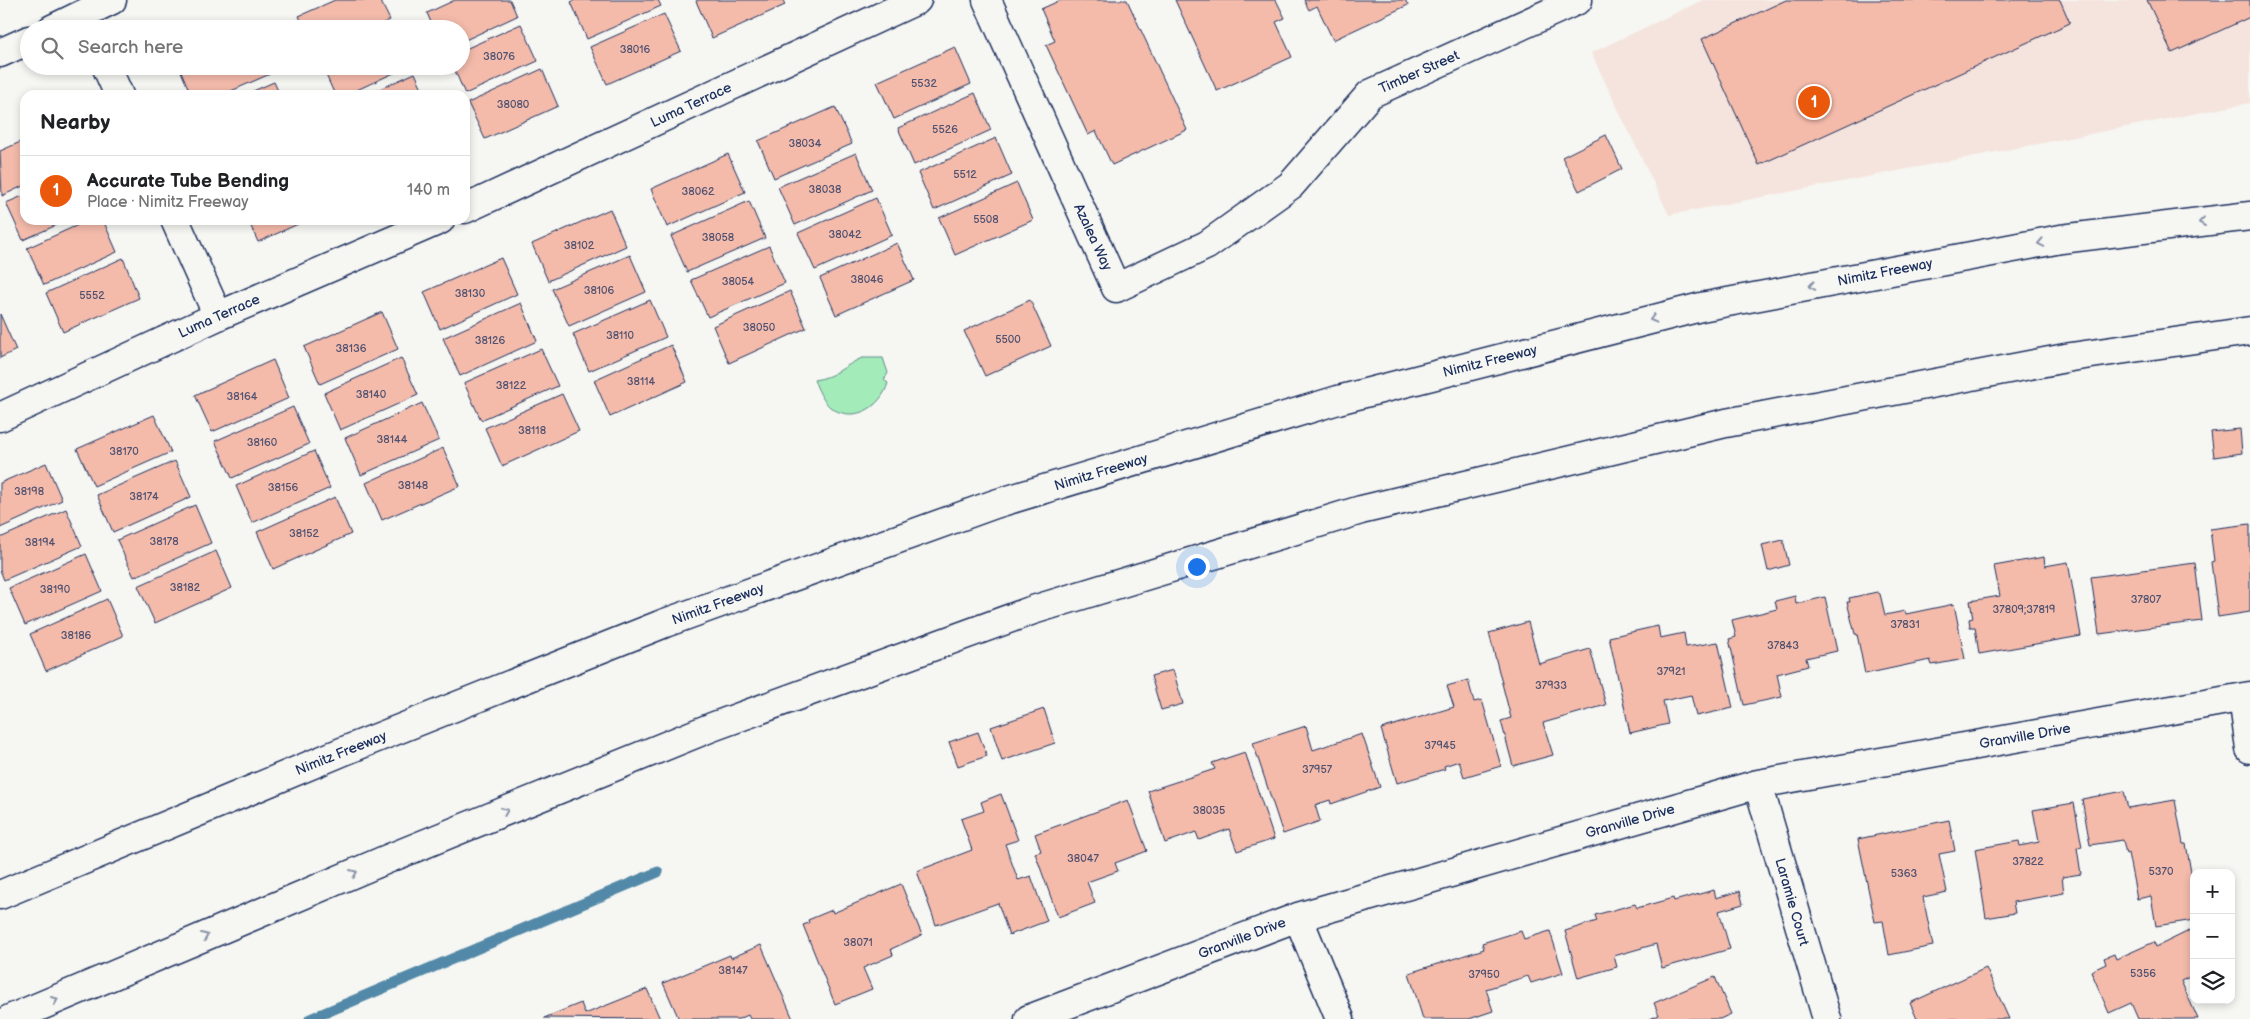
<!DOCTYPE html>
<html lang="en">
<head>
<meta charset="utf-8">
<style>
  :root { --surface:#fff; --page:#f2f2f2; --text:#202124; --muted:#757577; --line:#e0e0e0; --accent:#ea580c }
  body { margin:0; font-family:"Balsamiq Sans",sans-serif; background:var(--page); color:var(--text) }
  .controls { position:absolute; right:15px; bottom:15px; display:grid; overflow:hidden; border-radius:10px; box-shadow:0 2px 8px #0003 }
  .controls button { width:45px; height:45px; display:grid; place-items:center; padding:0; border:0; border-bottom:1px solid var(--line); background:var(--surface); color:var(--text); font:25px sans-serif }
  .you { position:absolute; left:1196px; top:566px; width:18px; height:18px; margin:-12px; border:4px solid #fff; border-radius:50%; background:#1a73e8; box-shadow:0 0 0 8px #1a73e833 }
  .badge { display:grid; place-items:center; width:32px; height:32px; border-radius:50%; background:var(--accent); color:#fff; font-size:16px; font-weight:700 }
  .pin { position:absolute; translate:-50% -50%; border:2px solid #fff; box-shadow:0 1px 5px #0006 }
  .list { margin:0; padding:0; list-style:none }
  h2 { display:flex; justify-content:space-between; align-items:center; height:65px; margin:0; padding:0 20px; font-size:21px }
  h2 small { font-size:16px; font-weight:400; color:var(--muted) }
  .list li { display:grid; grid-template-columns:32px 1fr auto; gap:15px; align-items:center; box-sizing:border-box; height:70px; padding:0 20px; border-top:1px solid var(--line) }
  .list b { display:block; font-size:19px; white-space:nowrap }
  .list p { margin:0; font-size:16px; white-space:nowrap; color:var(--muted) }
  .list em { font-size:16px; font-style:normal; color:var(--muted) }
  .icon { flex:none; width:28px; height:28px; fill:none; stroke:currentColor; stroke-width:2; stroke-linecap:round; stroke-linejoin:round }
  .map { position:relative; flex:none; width:2250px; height:1019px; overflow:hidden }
  .search { position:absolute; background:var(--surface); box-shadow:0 2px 8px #0003; left:20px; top:20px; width:450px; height:55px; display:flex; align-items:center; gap:12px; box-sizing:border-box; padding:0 18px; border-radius:28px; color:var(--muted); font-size:19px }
  .panel { position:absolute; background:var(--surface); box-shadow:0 2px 8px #0003; left:20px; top:90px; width:450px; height:135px; border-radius:15px }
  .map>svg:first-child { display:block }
</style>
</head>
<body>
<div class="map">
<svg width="2250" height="1019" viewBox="0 0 2250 1019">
  <rect width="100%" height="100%" fill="#f6f6f2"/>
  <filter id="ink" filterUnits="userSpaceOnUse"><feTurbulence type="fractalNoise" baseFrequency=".02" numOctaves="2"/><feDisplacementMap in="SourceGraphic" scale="10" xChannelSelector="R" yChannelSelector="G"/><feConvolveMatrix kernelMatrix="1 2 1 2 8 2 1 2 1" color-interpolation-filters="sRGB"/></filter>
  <g filter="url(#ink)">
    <!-- built -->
    <path fill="#f5e4dd" d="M 1703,0 L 2250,0 L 2250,103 L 1669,215 L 1591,53 Z"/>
    <!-- green -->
    <path fill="#a3ebb8" stroke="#5f8d8b" d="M 862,358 L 883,358 L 888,373 L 884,380 L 888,383 C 881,408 853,424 830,407 C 822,400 818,389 814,380 C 836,377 843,366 862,358 Z"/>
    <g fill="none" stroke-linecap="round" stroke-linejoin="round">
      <!-- stream -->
      <path stroke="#5389a8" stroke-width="11" d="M 310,1019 L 658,872"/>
    </g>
    <!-- building -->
    <path fill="#f4bbab" stroke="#1b2f5e" d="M 335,0 L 380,0 L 390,20 L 371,29 L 305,29 L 299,16 Z
      M 455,0 L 510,0 L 517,16 L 461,42 L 461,29 L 434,29 L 427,13 Z
      M 575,0 L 658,0 L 661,6 L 587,39 L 571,2 Z
      M 698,0 L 783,0 L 785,5 L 712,38 L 696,1 Z
      M 1061,0 L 1127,0 L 1187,130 L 1112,165 L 1096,131 L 1088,135 L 1046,45 L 1055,41 L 1041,9 Z
      M 1175,0 L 1276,0 L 1285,18 L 1276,22 L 1292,57 L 1217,91 Z
      M 1304,0 L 1405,0 L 1408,5 L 1333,40 L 1317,6 L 1309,10 Z
      M 1786,0 L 2060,0 L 2070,23 L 1759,165 L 1702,39 Z
      M 2147,0 L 2250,0 L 2250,17 L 2172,53 Z
      M 664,14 L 681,51 L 607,84 L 590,47 Z
      M 521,24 L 538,61 L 465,94 L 453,66 L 461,66 L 461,51 Z
      M 955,47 L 971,84 L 894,119 L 877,82 Z
      M 186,66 L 266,66 L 270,74 L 222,95 L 191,95 L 180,69 Z
      M 322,66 L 409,66 L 346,95 L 335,95 Z
      M 542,69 L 558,106 L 485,139 L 468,103 Z
      M 415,73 L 425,95 L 366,95 Z
      M 274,82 L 280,95 L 244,95 Z
      M 975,93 L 991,130 L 914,165 L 898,128 Z
      M 835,107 L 852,144 L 774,178 L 758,141 Z
      M 1606,135 L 1622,169 L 1579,191 L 1562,157 Z
      M 996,138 L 1012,175 L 934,210 L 918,173 Z
      M 25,140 L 25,185 L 2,196 L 0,151 Z
      M 856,153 L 872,190 L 795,225 L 778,187 Z
      M 728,154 L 745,192 L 667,227 L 651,189 Z
      M 1017,183 L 1033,220 L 955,255 L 939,218 Z
      M 25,195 L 25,220 L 68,220 L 23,240 L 6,203 Z
      M 876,198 L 892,235 L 815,270 L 798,233 Z
      M 749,201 L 765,238 L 687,272 L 671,236 Z
      M 610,209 L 626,246 L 548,281 L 532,244 Z
      M 89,220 L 103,220 L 117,252 L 44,285 L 27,248 Z
      M 248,220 L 307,220 L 258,242 Z
      M 897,243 L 914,280 L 836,315 L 820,278 Z
      M 769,246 L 785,283 L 708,317 L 691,280 Z
      M 630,255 L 646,292 L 569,326 L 552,289 Z
      M 123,258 L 139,298 L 63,332 L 46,293 Z
      M 501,258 L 517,294 L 440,329 L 424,292 Z
      M 790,291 L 806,328 L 729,363 L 713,326 Z
      M 650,300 L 666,337 L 589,371 L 573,334 Z
      M 1030,300 L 1051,346 L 985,376 L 964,331 Z
      M 521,303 L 537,341 L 460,376 L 443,338 Z
      M 382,312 L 398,349 L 320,384 L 304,347 Z
      M 0,314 L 16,350 L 0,358 Z
      M 671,345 L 687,382 L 610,417 L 594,380 Z
      M 541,349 L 558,386 L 481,420 L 464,383 Z
      M 401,358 L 418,395 L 340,430 L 324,393 Z
      M 273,360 L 289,398 L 212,432 L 195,395 Z
      M 562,394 L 579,431 L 502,466 L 485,428 Z
      M 422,403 L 439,440 L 361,475 L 345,438 Z
      M 293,407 L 309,444 L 232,478 L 215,441 Z
      M 154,415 L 171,452 L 94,486 L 77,449 Z
      M 2240,429 L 2242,453 L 2214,457 L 2211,432 Z
      M 443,448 L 460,486 L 382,520 L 366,483 Z
      M 314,451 L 330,488 L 252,523 L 236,486 Z
      M 175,461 L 191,497 L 113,532 L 97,495 Z
      M 46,463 L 62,500 L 0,528 L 0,483 Z
      M 335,497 L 351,534 L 273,569 L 257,532 Z
      M 195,505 L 211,543 L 134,577 L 117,540 Z
      M 66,509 L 82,546 L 4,580 L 0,570 L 0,538 Z
      M 2250,524 L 2250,612 L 2218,617 L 2211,562 L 2214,561 L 2210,529 Z
      M 1783,540 L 1789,565 L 1768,571 L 1762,545 Z
      M 216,551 L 232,588 L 155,623 L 138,586 Z
      M 86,554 L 102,591 L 25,625 L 9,588 Z
      M 2044,557 L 2045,566 L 2068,562 L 2081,636 L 1979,654 L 1975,627 L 1970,627 L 1969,619 L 1973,618 L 1970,601 L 2000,596 L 1994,566 Z
      M 2195,563 L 2202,621 L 2099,634 L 2091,577 Z
      M 1877,592 L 1880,594 L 1885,615 L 1905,611 L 1906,614 L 1954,604 L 1965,659 L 1932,665 L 1930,660 L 1865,674 L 1857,634 L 1855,634 L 1847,602 L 1850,602 L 1849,598 Z
      M 1795,596 L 1796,604 L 1825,597 L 1837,651 L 1806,658 L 1808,666 L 1777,674 L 1782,697 L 1744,705 L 1729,639 L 1736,637 L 1732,620 L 1777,609 L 1775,601 Z
      M 107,599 L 123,636 L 46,671 L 30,634 Z
      M 1528,622 L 1539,664 L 1590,649 L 1606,705 L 1543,723 L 1553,755 L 1513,766 L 1501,721 L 1511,718 L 1489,633 Z
      M 1658,626 L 1660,638 L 1684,633 L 1686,647 L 1718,642 L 1733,708 L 1696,716 L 1691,695 L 1663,701 L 1668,724 L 1630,733 L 1609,637 Z
      M 1173,670 L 1183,704 L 1161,710 L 1151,676 Z
      M 1468,680 L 1474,702 L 1482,700 L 1501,766 L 1464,777 L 1459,761 L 1444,766 L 1445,769 L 1397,783 L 1381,729 L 1454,707 L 1447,686 Z
      M 1044,709 L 1055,743 L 1002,761 L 991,727 Z
      M 1306,726 L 1313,750 L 1362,734 L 1380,787 L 1331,804 L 1330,800 L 1315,805 L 1320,821 L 1283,834 L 1253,743 Z
      M 978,732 L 987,756 L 958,766 L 949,742 Z
      M 1245,752 L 1274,839 L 1237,851 L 1229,829 L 1199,840 L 1196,832 L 1165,843 L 1148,791 L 1215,769 L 1212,763 Z
      M 2124,791 L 2128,808 L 2175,800 L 2183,844 L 2186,844 L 2194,889 L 2194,920 L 2156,926 L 2151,896 L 2137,899 L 2128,853 L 2126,854 L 2123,840 L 2090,845 L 2082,799 Z
      M 1001,794 L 1018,840 L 1005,844 L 1018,880 L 1031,876 L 1047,921 L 1009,935 L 998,903 L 936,925 L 917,871 L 972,850 L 961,819 L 984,811 L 981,802 Z
      M 1128,800 L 1147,851 L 1115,863 L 1118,871 L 1087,882 L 1095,903 L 1058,917 L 1035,853 L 1041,851 L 1035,834 Z
      M 2074,803 L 2082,847 L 2077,848 L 2081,874 L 2062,877 L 2064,893 L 2013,902 L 2015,913 L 1986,918 L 1975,849 L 2019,841 L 2020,846 L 2039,842 L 2033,810 Z
      M 1949,820 L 1955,851 L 1939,854 L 1947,892 L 1923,897 L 1933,946 L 1889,955 L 1883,921 L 1875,922 L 1858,839 Z
      M 901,884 L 922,935 L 891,949 L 893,955 L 863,968 L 872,989 L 835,1004 L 803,925 L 809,923 L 808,920 L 832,910 L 833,913 Z
      M 1714,890 L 1716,898 L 1740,891 L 1743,904 L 1719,911 L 1730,949 L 1662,968 L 1656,944 L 1614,956 L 1617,967 L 1578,978 L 1565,931 L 1597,921 L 1595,915 L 1635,904 L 1637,908 L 1673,898 L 1674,901 Z
      M 2193,929 L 2194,975 L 2181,981 L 2198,1019 L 2138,1019 L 2131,1003 L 2109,1013 L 2091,971 L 2106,964 L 2104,958 L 2114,954 L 2116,959 L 2154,942 L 2156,947 Z
      M 1521,931 L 1524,939 L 1550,931 L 1563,973 L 1531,983 L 1528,976 L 1486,989 L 1493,1011 L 1469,1019 L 1423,1019 L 1409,973 L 1484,949 L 1482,943 Z
      M 761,945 L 793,1019 L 750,1019 L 748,1015 L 739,1019 L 679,1019 L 663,983 L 730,955 L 731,958 Z
      M 1986,968 L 2009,1019 L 1917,1019 L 1910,1003 Z
      M 1715,977 L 1731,1014 L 1720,1019 L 1650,1019 L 1659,1015 L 1654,1003 Z
      M 647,989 L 660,1019 L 544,1018 L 581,1003 L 585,1014 Z"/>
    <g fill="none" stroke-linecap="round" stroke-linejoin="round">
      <!-- street casing -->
      <g stroke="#1b2f5e" stroke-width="31">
        <path id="street" d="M 987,0 L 1116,288 L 1207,245 L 1291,185 L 1370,94 L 1578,0
          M 106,66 L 119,95
          M 465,209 L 917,0
          M 175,220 L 218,316
          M 0,417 L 218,316 L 440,220
          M 2243,697 L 2250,749
          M 1758,784 L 1827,1019
          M 1298,917 L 1340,1019
          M 1029,1019 L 1298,917 L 1758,784 L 2250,696"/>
      </g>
      <!-- secondary casing -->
      <g stroke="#1b2f5e" stroke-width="31">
        <path id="secondary" d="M 52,29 L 112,0
          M 0,53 L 29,40"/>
      </g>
      <!-- highway casing -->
      <g stroke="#1b2f5e" stroke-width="31">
        <path id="highway" d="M 0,895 L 344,751 L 665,623 L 995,504 L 1338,400 L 1701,307 L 2061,239 L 2250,216
          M 10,1019 L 385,860 L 712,727 L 1033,610 L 1361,510 L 1726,423 L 2071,357 L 2250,331"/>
      </g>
      <!-- street -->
      <use href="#street" stroke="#f6f6f2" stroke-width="28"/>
      <!-- secondary -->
      <use href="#secondary" stroke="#f6f6f2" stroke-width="28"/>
      <!-- highway -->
      <use href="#highway" stroke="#f6f6f2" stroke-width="28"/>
    </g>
    <!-- one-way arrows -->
    <defs><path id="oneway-chevron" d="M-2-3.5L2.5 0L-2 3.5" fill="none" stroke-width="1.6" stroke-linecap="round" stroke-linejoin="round" transform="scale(1.25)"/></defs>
    <g stroke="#8892a8">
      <use href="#oneway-chevron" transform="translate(2202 222) rotate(173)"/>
      <use href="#oneway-chevron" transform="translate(2041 243) rotate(169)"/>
      <use href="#oneway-chevron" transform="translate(1812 286) rotate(169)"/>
      <use href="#oneway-chevron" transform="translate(1653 319) rotate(166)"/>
      <use href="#oneway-chevron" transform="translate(505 811) rotate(-22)"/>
      <use href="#oneway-chevron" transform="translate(354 873) rotate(-23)"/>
      <use href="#oneway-chevron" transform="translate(205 936) rotate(-23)"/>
      <use href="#oneway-chevron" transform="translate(55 1000) rotate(-23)"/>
    </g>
  </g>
  <g text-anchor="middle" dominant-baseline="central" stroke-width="4.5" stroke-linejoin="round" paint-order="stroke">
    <!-- number labels -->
    <g font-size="11" fill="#515271">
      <text x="635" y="49">38016</text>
      <text x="499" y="56">38076</text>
      <text x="924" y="83">5532</text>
      <text x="513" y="104">38080</text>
      <text x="945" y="129">5526</text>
      <text x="805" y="143">38034</text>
      <text x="965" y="174">5512</text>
      <text x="825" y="189">38038</text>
      <text x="698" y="191">38062</text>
      <text x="986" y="219">5508</text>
      <text x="845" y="234">38042</text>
      <text x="718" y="237">38058</text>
      <text x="579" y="245">38102</text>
      <text x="867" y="279">38046</text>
      <text x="738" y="281">38054</text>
      <text x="599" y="290">38106</text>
      <text x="470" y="293">38130</text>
      <text x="92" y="295">5552</text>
      <text x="759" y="327">38050</text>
      <text x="620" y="335">38110</text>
      <text x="1008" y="339">5500</text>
      <text x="490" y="340">38126</text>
      <text x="351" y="348">38136</text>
      <text x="641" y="381">38114</text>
      <text x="511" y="385">38122</text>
      <text x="371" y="394">38140</text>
      <text x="242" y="396">38164</text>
      <text x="532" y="430">38118</text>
      <text x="392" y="439">38144</text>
      <text x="262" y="442">38160</text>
      <text x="124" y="451">38170</text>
      <text x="413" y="485">38148</text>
      <text x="283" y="487">38156</text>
      <text x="29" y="491">38198</text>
      <text x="144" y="496">38174</text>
      <text x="304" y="533">38152</text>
      <text x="164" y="541">38178</text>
      <text x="40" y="542">38194</text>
      <text x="185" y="587">38182</text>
      <text x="55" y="589">38190</text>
      <text x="2146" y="599">37807</text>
      <text x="2024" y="609">37809;37819</text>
      <text x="1905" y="624">37831</text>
      <text x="76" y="635">38186</text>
      <text x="1783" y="645">37843</text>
      <text x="1671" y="671">37921</text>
      <text x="1551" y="685">37933</text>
      <text x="1440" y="745">37945</text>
      <text x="1317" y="769">37957</text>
      <text x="1209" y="810">38035</text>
      <text x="1083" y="858">38047</text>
      <text x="2028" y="861">37822</text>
      <text x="2161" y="871">5370</text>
      <text x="1904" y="873">5363</text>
      <text x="858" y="942">38071</text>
      <text x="733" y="970">38147</text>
      <text x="2143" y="973">5356</text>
      <text x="1484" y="974">37950</text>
    </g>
    <!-- street labels -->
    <g font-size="14" fill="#1b2f5e" stroke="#f6f6f2">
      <text transform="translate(1419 72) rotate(-24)">Timber Street</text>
      <text transform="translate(691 105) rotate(-25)">Luma Terrace</text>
      <text transform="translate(1093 237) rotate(65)">Azalea Way</text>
      <text transform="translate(1885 272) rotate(-11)">Nimitz Freeway</text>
      <text transform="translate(219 316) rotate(-24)">Luma Terrace</text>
      <text transform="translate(1490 361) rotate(-14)">Nimitz Freeway</text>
      <text transform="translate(1101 472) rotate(-17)">Nimitz Freeway</text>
      <text transform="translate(718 604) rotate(-20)">Nimitz Freeway</text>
      <text transform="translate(2025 736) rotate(-10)">Granville Drive</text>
      <text transform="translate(341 753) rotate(-22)">Nimitz Freeway</text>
      <text transform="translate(1630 821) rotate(-16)">Granville Drive</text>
      <text transform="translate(1792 902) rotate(74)">Laramie Court</text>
      <text transform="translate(1242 938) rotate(-21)">Granville Drive</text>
    </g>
  </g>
</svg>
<div class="controls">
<button>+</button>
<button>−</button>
<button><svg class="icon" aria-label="layers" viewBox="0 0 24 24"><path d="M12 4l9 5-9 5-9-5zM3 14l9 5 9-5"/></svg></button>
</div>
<div class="you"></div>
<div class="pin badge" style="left:1814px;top:102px">1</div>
<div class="search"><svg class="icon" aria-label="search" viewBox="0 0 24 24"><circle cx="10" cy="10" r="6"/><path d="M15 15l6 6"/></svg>Search here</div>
<section class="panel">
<h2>Nearby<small></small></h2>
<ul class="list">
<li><span class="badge">1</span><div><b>Accurate Tube Bending</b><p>Place · Nimitz Freeway</p></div><em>140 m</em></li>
</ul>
</section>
</div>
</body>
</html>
